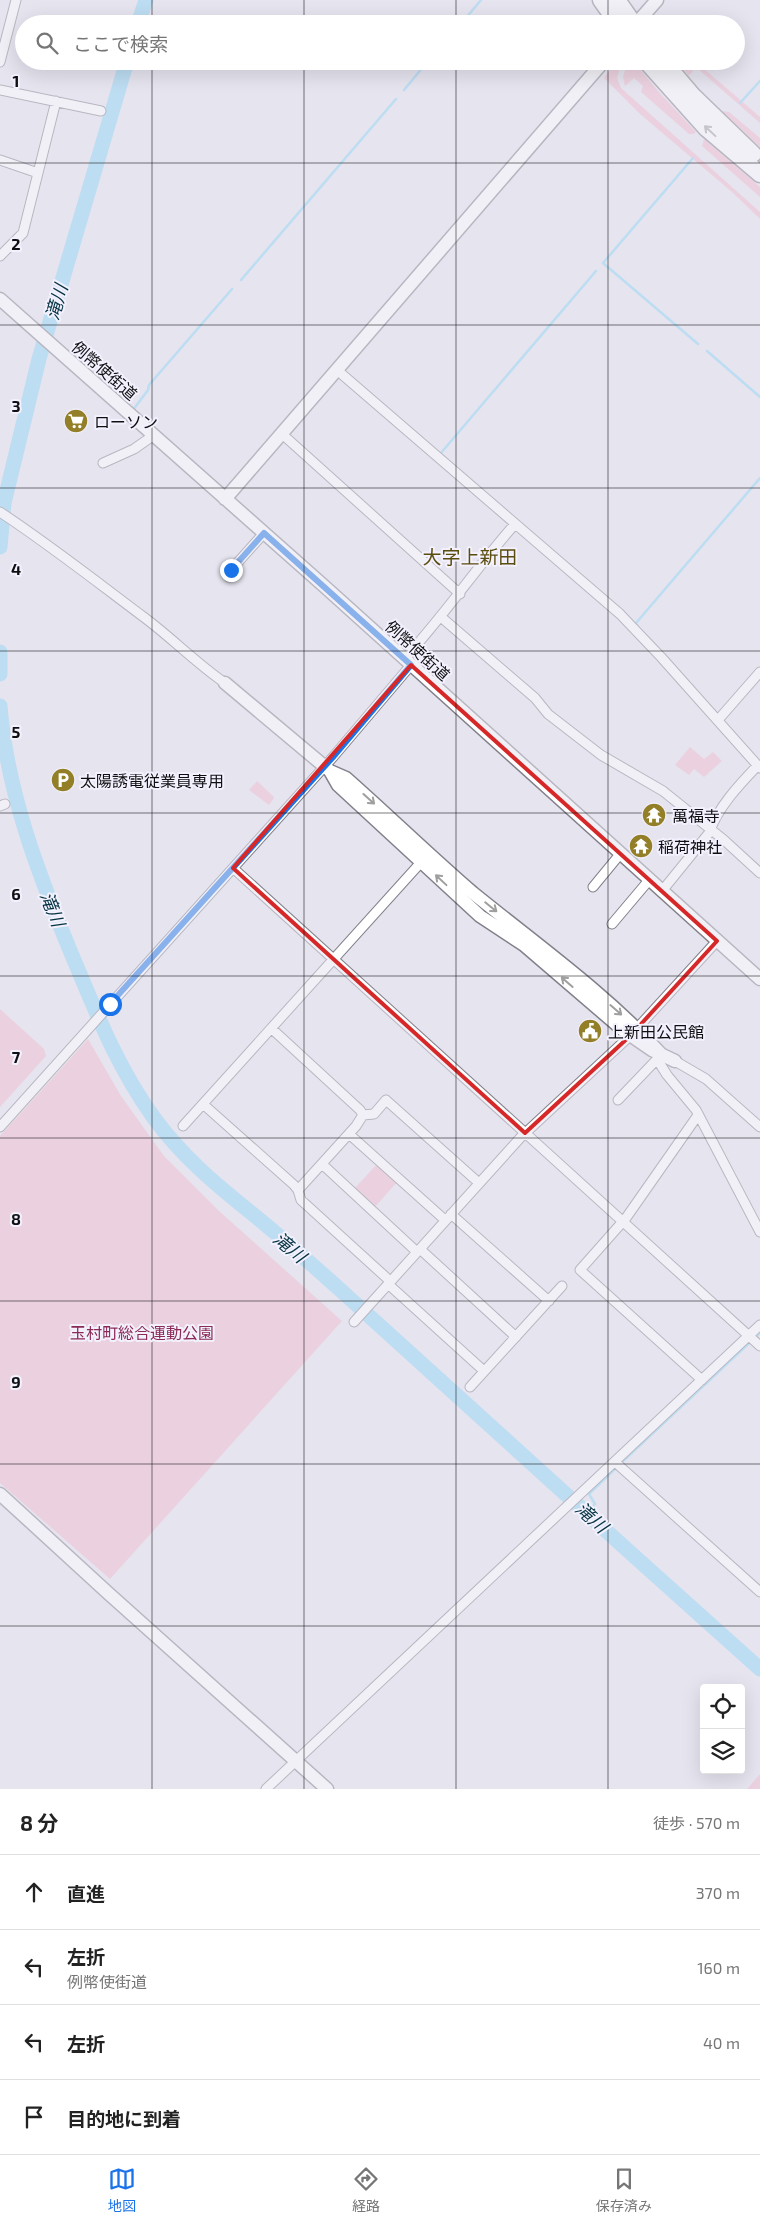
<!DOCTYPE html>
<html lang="ja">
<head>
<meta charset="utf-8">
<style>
  :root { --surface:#fff; --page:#f2f2f2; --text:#222; --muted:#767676; --line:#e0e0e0; --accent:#1a73e8 }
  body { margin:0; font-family:"Exo 2","Noto Sans JP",sans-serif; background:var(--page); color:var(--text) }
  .controls { position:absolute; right:15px; bottom:15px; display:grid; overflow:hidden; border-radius:5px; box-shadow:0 5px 20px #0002 }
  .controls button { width:45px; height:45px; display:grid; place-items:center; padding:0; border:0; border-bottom:1px solid var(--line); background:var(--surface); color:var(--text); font:25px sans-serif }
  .stop { position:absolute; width:15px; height:15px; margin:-11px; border:4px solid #1a73e8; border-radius:50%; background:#fff }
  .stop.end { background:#1a73e8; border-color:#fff; box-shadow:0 1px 5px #0008 }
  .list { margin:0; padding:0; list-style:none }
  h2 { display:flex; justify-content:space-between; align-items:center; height:65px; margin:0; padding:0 20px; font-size:21px }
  h2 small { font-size:16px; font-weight:400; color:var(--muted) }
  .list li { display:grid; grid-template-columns:32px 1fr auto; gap:15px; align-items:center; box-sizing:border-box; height:75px; padding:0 20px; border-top:1px solid var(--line) }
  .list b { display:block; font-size:19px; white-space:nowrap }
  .list p { margin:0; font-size:16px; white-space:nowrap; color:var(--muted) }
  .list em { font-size:16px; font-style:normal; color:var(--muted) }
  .icon { flex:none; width:28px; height:28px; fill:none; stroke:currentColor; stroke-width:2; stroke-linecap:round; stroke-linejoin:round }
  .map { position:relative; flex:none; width:760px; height:1789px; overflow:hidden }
  .search { position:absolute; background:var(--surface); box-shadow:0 5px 20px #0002; left:15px; right:15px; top:15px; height:55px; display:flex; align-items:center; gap:12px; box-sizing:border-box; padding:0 18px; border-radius:28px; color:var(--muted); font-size:19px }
  .sheet { height:365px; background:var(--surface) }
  nav { display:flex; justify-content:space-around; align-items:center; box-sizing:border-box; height:70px; border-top:1px solid var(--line); background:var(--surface); font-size:14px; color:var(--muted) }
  nav a { display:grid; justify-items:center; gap:2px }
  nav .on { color:var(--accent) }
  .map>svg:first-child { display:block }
</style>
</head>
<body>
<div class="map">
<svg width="760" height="1789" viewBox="0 0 760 1789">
  <rect width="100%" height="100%" fill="#e5e4ef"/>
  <!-- green -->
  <path fill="#f2bbcc" d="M 617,61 L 622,61 L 617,78 L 621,88 L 760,212 L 760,219 L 732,192 L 640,114 L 604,78 Z
    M 628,61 L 633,61 L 658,91 L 696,132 L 694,134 L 689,134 L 641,92 L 643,86 L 634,78 L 625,86 L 623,77 Z
    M 676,61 L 683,61 L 693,71 L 689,76 Z
    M 689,61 L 695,61 L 760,117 L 760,123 Z
    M 722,111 L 729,112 L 760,138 L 760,147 Z
    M 704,139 L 760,187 L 760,197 L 702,146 Z
    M 690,747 L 704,759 L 713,752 L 722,761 L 704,777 L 694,769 L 689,775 L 675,765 Z
    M 257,781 L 273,796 L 274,798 L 269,805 L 249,790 Z
    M 0,1009 L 44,1049 L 46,1056 L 0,1107 Z
    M 88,1039 L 121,1096 L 164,1156 L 219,1211 L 342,1321 L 110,1579 L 0,1483 L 0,1136 Z
    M 378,1163 L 398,1181 L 374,1208 L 354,1189 Z
    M 760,1774 L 760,1789 L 747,1789 Z"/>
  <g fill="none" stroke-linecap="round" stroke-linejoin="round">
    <!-- stream -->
    <path stroke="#8cd5f5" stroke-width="2.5" d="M 461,24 L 481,0
      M 404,90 L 428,61
      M 740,103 L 760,81
      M 693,158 L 603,263 L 698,344
      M 241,280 L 396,99
      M 707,351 L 760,397
      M 133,410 L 148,390 L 149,385 L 232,289
      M 440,454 L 596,271
      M 636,623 L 760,478
      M 697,1105 L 703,1115
      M 621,1463 L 760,1333
      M 587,1514 L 595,1504 L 589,1494 L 617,1467"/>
    <!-- river -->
    <path stroke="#8cd5f5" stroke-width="15" d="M 138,24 L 146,0
      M 0,547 L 4,503 L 39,359 L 127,61
      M 0,652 L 0,674
      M 0,706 C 7,791 37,870 69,948 C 94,1007 116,1066 154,1118 C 181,1155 214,1183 249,1211 C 279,1235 308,1261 336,1286 C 476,1414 618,1542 760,1669"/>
    <!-- street casing -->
    <g stroke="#82818b" stroke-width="11">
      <path id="street" d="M 0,62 L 16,0
        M 0,90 L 101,111
        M 0,160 L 38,173
        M 0,256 L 23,233 L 56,101
        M 337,370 L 620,614 L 661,657 L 760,768
        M 281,433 L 460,594
        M 103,463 L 134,449 L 154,435
        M 0,512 C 50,545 97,582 145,618 C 173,639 196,663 225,683
        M 229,577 L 231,570 L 264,533
        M 441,617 L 535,698 L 548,714 L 601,755 L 663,791 L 724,840 L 760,873
        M 404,659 C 444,616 476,568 515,524
        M 718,720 L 760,672
        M 0,806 L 5,804
        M 233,868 L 760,1346
        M 593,887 L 621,853
        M 662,891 L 709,833 C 718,807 739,785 758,765
        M 612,924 L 650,879
        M 272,1029 L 360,1110 L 363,1115
        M 657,1059 L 667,1075 L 696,1110 L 760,1232
        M 675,1061 L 706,1079 L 760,1127
        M 618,1100 L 661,1055
        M 203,1104 L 294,1185 L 298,1190 L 301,1200 L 390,1281
        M 363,1115 L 374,1114 L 386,1100 L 479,1183
        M 698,1115 L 626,1218 L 580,1270 L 702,1380
        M 183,1126 L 424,859
        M 0,1127 L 333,757 L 411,665
        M 349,1134 L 445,1220
        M 322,1164 L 417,1252
        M 298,1190 L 356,1126 L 363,1115
        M 451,1214 L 549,1301
        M 420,1249 L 516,1337
        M 388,1284 L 484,1371
        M 354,1322 L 521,1137 L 631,1035 L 717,941
        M 470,1387 L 562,1286
        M 615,1462 L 760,1592
        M 266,1789 L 760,1325"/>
    </g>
    <!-- secondary casing -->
    <g stroke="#82818b" stroke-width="15">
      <path id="secondary" d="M 636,24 L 657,0
        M 0,299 L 324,586 L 760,979
        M 225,499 L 604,61
        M 225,683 L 330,771 L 346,778 C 389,816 430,856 473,893 C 537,945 605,993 661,1054
        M 330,771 L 338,785 L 480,916 L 524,945 L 623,1030 L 652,1050 L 675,1061
        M 0,1494 L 108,1593 L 327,1789"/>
    </g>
    <!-- highway casing -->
    <g stroke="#82818b" stroke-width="19">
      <path id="highway" d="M 601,0 L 618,24
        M 617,0 L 634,24
        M 646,61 L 706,128 L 760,174
        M 663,61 L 692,95 L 753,154"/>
    </g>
    <!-- street -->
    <use href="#street" stroke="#fff" stroke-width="9"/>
    <!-- secondary -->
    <use href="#secondary" stroke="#fff" stroke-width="12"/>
    <!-- highway -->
    <use href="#highway" stroke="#fff" stroke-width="16"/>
  </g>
  <!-- one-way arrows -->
  <defs><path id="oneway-shaft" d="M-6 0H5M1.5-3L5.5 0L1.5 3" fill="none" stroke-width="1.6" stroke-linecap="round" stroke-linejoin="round" transform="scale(1.25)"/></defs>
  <g stroke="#9f9fa0">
    <use href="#oneway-shaft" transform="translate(710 131) rotate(-137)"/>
    <use href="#oneway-shaft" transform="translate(369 799) rotate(42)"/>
    <use href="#oneway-shaft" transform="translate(441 880) rotate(-137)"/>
    <use href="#oneway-shaft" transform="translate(491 907) rotate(39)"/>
    <use href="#oneway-shaft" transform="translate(567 982) rotate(-139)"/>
    <use href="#oneway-shaft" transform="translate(616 1010) rotate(41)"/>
  </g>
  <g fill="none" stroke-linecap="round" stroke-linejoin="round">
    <!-- route -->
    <path stroke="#1a73e8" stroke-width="6" d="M 110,1004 L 333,757 L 411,665 L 264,533 L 231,570"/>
  </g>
  <!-- marked area -->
  <path d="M0 0H760V1789H0ZM 411,665 L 717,941 L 631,1035 L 525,1133 L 233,868 Z" fill="#e5e4ef" fill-opacity=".55" fill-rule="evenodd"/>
  <path fill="none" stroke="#d62828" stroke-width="4" stroke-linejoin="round" d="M 411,665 L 717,941 L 631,1035 L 525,1133 L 233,868 Z"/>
  <!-- grid -->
  <path fill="none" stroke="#0f0f12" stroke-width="1" stroke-opacity="0.55" d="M 152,0 L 152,24M 304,0 L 304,24M 456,0 L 456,24M 608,0 L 608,24M 152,61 L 152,1789M 304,61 L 304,1789M 456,61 L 456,1789M 608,61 L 608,1789M 0,163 L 760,163M 0,325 L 760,325M 0,488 L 760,488M 0,651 L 760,651M 0,813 L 760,813M 0,976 L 760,976M 0,1138 L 760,1138M 0,1301 L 760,1301M 0,1464 L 760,1464M 0,1626 L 760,1626"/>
  <!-- icons -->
  <defs>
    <g id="supermarket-disc" transform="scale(1.25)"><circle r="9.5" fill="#937f27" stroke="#f3f1fd"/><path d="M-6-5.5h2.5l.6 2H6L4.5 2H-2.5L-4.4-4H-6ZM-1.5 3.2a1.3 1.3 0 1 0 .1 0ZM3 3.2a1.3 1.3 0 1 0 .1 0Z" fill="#fff"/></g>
    <g id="parking-disc" transform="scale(1.25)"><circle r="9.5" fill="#937f27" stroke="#f3f1fd"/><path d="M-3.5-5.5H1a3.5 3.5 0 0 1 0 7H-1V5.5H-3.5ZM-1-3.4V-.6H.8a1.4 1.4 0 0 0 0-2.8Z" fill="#fff"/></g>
    <g id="temple-disc" transform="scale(1.25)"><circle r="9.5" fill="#937f27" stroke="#f3f1fd"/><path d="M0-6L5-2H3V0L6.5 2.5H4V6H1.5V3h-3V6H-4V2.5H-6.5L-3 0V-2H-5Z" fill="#fff"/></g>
    <g id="civic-disc" transform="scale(1.25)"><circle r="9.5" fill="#937f27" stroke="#f3f1fd"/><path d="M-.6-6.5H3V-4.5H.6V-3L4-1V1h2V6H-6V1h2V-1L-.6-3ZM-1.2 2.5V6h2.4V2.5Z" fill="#fff"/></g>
  </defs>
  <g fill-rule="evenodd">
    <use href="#supermarket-disc" x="76" y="421"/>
    <use href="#parking-disc" x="63" y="780"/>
    <use href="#temple-disc" x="654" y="815"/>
    <use href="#temple-disc" x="641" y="846"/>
    <use href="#civic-disc" x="590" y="1031"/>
  </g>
  <g text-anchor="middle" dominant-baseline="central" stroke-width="4" stroke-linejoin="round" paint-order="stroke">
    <!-- street labels -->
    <g font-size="16" fill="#0f0f12" stroke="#f3f1fd">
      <text transform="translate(105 370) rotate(41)">例幣使街道</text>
      <text transform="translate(418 650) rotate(42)">例幣使街道</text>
    </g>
    <!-- poi labels -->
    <g font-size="16" fill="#0f0f12" stroke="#f3f1fd" text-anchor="start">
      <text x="94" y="421">ローソン</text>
      <text x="80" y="780">太陽誘電従業員専用</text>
      <text x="672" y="815">萬福寺</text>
      <text x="658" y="846">稲荷神社</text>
      <text x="608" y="1031">上新田公民館</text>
    </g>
    <!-- park labels -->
    <g font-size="16" fill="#8b2a54" stroke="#f3f1fd">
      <text x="142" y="1332">玉村町総合運動公園</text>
    </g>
    <!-- water labels -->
    <g font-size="18" font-style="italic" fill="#063444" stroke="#f3f1fd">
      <text transform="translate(56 302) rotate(-74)">滝川</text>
      <text transform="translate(53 909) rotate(68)">滝川</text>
      <text transform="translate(290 1247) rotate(40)">滝川</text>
      <text transform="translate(592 1517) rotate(42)">滝川</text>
    </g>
    <!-- quarter labels -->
    <g font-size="19" fill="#5b4d0e" stroke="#f3f1fd">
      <text x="470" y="556">大字上新田</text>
    </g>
  </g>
  <g font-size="16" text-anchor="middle" font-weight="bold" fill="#0f0f12" stroke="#f3f1fd" stroke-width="4" stroke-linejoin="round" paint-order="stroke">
    <text x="16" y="87">1</text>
    <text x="16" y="250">2</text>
    <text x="16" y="412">3</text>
    <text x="16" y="575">4</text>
    <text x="16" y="738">5</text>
    <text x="16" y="900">6</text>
    <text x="16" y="1063">7</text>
    <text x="16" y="1225">8</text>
    <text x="16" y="1388">9</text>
  </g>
</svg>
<div class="controls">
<button><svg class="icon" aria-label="locate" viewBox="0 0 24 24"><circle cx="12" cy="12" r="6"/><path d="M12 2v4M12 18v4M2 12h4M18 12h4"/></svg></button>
<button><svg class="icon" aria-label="layers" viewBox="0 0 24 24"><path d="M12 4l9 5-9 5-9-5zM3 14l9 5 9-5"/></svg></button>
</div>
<div class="stop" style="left:110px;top:1004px"></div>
<div class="stop end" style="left:231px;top:570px"></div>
<div class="search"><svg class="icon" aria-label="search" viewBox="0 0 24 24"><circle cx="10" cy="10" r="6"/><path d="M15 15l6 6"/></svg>ここで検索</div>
</div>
<section class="sheet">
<h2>8 分<small>徒歩 · 570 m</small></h2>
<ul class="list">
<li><svg class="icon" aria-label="ahead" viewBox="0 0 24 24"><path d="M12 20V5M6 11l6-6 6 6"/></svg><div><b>直進</b></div><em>370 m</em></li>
<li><svg class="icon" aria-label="left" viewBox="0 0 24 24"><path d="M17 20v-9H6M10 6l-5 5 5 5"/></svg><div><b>左折</b><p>例幣使街道</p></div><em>160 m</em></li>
<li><svg class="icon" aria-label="left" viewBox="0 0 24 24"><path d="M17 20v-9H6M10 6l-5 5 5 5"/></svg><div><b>左折</b></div><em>40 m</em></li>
<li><svg class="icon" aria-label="arrive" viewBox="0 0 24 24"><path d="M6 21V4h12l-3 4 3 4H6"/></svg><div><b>目的地に到着</b></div></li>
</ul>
</section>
<nav>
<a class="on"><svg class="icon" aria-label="map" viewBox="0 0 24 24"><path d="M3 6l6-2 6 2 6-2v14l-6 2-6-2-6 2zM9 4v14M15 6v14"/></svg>地図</a>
<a><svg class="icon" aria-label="directions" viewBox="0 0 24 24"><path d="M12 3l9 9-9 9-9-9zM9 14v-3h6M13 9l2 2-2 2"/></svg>経路</a>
<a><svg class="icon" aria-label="saved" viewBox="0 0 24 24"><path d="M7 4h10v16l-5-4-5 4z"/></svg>保存済み</a>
</nav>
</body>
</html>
